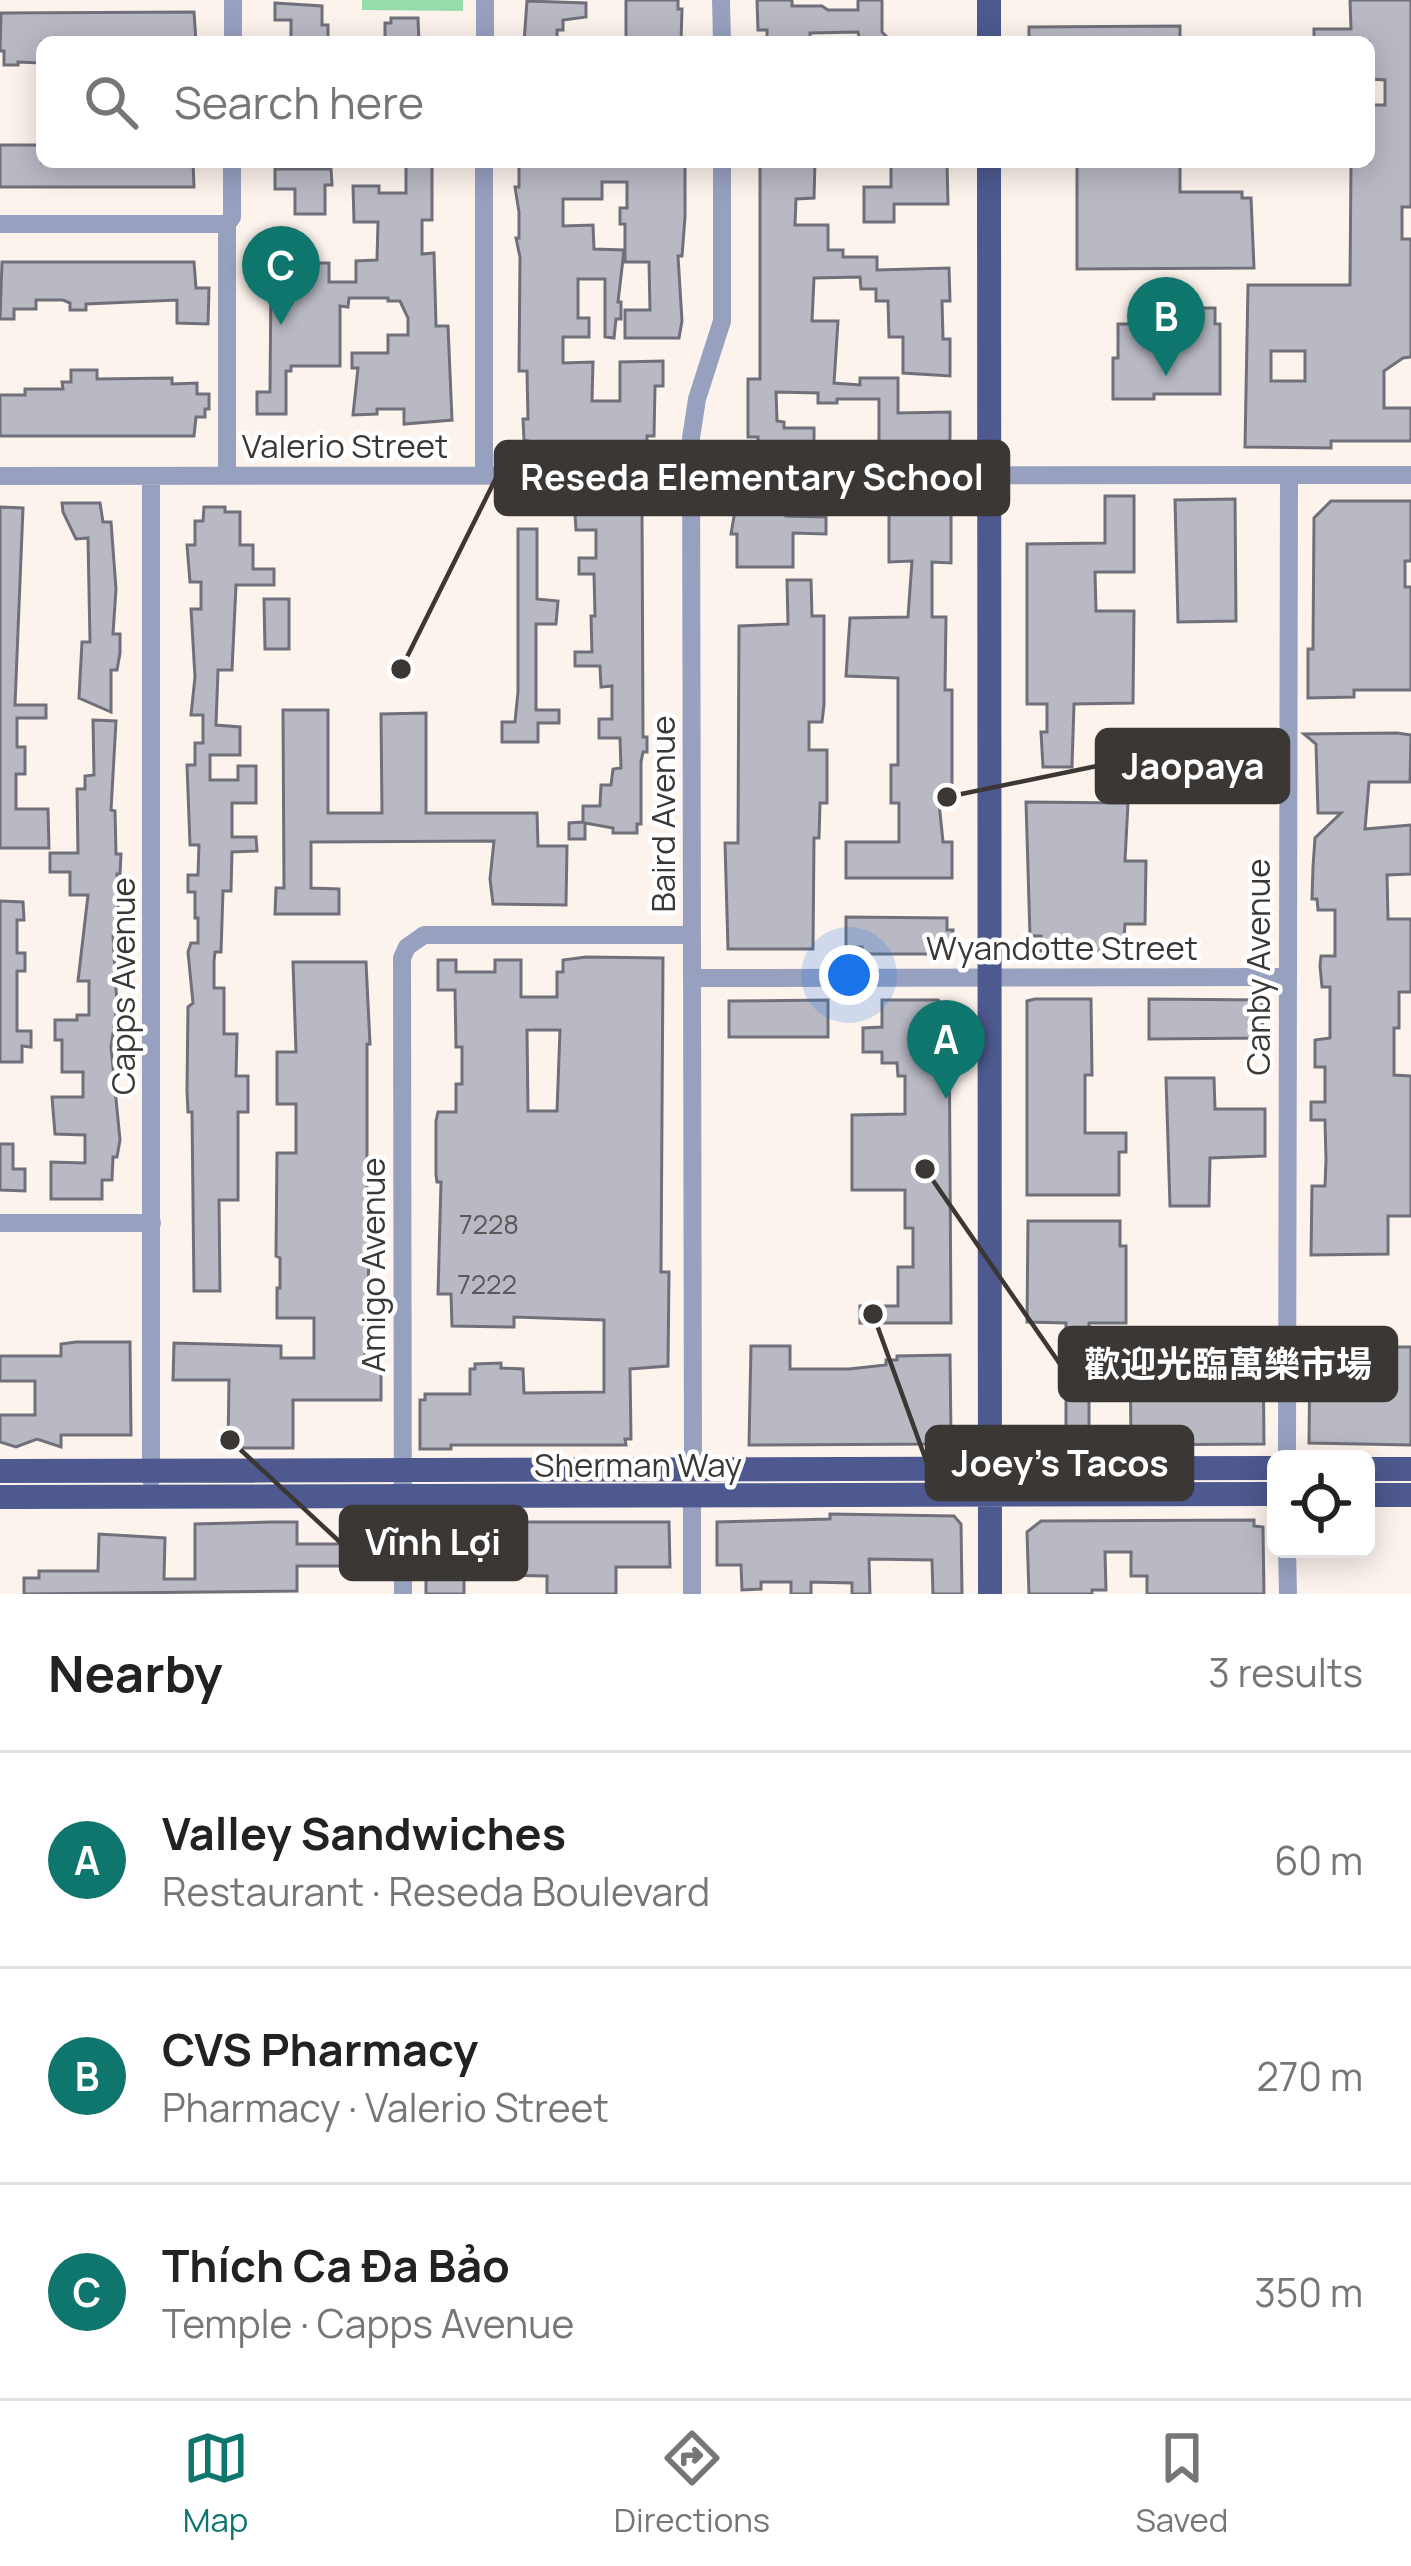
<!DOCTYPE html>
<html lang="en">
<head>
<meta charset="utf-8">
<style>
  :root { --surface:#fff; --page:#f2f2f2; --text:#222; --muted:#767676; --line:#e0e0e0; --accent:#0f766e }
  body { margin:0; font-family:Manrope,"Noto Sans SC",sans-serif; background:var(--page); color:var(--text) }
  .controls { position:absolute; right:36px; bottom:36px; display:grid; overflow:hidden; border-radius:18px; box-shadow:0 6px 30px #0003 }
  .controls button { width:108px; height:108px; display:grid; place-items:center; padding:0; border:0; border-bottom:3px solid var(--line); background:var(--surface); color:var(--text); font:60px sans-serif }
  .you { position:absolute; left:849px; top:975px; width:42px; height:42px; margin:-30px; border:9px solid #fff; border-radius:50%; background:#1a73e8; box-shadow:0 0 0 18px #1a73e833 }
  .badge { display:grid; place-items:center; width:78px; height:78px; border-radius:50%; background:var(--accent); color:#fff; font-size:39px; font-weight:700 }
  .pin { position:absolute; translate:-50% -99px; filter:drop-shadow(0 3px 6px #0008) }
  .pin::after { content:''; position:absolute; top:63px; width:42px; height:36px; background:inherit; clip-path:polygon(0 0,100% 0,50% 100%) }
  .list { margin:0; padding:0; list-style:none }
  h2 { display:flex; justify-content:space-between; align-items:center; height:156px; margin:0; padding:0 48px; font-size:51px }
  h2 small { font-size:39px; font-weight:400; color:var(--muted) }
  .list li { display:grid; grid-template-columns:78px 1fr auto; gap:36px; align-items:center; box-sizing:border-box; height:216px; padding:0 48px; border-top:3px solid var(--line) }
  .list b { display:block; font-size:45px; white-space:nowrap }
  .list p { margin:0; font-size:39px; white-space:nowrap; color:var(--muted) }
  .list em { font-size:39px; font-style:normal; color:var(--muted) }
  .icon { flex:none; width:66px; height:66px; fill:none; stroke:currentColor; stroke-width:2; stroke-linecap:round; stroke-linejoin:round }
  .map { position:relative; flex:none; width:1411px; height:1594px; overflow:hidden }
  .search { position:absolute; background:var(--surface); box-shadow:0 6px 30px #0003; left:36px; right:36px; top:36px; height:132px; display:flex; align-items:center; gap:30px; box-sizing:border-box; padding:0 42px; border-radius:18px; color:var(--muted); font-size:45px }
  .sheet { height:804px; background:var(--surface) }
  nav { display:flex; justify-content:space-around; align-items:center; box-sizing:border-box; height:168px; border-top:3px solid var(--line); background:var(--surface); font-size:33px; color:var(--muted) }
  nav a { display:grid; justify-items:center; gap:6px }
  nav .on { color:var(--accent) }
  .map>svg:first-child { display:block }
</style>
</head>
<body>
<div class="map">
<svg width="1411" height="1594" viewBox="0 0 1411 1594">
  <rect width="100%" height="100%" fill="#fdf3ed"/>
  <!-- green -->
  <path fill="#94dcaa" d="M 362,0 L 463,0 L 463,11 L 362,10 Z"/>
  <!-- building -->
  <path fill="#b8b9c3" stroke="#6f7079" stroke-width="3" fill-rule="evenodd" d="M 626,0 L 678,0 L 678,9 L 682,9 L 681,42 L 626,42 Z
    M 757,0 L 792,0 L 792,6 L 822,6 L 828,10 L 858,10 L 858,0 L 882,0 L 882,32 L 892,42 L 860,42 L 858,32 L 810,33 L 810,42 L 767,42 L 767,30 L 758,30 Z
    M 1350,0 L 1411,0 L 1411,207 L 1402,207 L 1402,239 L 1411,239 L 1411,357 L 1403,358 L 1384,371 L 1384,408 L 1411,408 L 1411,441 L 1331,441 L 1331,448 L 1245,447 L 1248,285 L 1350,285 L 1351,162 L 1369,162 L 1369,105 L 1385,105 L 1385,80 L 1369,79 L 1369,42 L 1314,42 L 1314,29 L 1351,29 ZM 1271,351 L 1305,351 L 1305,381 L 1271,381 Z
    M 527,1 L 586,3 L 586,17 L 563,20 L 563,30 L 557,30 L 557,42 L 524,42 Z
    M 275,3 L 322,6 L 322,25 L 328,25 L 328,42 L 291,42 L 291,20 L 275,20 Z
    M 194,12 L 196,42 L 42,42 L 40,63 L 18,62 L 18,65 L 4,65 L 4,51 L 0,51 L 1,13 Z
    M 391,18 L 418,18 L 419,42 L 389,42 L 389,38 L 385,37 L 385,23 L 391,23 Z
    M 1180,26 L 1180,42 L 1029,42 L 1029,27 Z
    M 0,145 L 42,145 L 42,162 L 193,162 L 194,187 L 0,187 Z
    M 406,162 L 432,162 L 432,220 L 422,220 L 422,254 L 434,253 L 436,326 L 448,326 L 452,420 L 404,424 L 404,409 L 377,409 L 377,414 L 353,415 L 358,368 L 352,368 L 352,353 L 388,353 L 388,335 L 408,335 L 408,318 L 400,301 L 388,301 L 388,298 L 349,298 L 348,307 L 340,306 L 340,366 L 291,366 L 291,371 L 286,371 L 286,414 L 257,414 L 257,392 L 270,392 L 271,278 L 314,278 L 314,263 L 329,263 L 329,282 L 356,282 L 356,261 L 377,260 L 378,222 L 354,222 L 353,186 L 379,186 L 379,193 L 406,193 Z
    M 534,162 L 685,162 L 685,217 L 682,256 L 678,256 L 682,321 L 679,338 L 625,338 L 625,310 L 650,310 L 649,262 L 625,262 L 625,224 L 620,224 L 620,208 L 627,208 L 627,182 L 602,182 L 602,199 L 563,199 L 563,226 L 593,225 L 594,249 L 624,250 L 618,302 L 621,302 L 621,319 L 616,319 L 614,338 L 605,337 L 605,279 L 578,279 L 578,318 L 589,318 L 589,337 L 563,337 L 563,363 L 593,362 L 592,401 L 620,401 L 620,362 L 663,361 L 663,386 L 655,386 L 654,436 L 647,436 L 647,453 L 625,453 L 625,445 L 545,445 L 524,440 L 523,419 L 528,419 L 527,371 L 519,371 L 520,257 L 516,238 L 519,238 L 519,212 L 515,187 L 519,187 L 519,164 Z
    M 760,162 L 815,162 L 814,198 L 796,199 L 795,225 L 828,225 L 828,250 L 843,250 L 843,257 L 877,257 L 877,270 L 949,268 L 950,301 L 942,301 L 943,339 L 950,339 L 950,376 L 903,373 L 903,337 L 889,337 L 888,301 L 876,301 L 876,289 L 861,289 L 860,277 L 814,278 L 812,321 L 838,321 L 834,383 L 860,385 L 860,378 L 898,378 L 898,413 L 950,412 L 950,439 L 945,449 L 879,451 L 879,399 L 837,399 L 837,403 L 818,403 L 818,393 L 776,392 L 777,421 L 784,422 L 784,428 L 814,428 L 814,446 L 758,446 L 758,437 L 748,437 L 748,379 L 760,379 Z
    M 891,162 L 947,162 L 948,204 L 894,204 L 894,222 L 864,222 L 864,187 L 891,187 Z
    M 1077,162 L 1180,162 L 1180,192 L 1242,192 L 1242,198 L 1251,198 L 1254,268 L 1077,269 Z
    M 275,169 L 331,169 L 332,185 L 325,185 L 325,214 L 295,214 L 295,189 L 275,189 Z
    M 2,262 L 194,262 L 196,288 L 209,288 L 208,324 L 177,323 L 177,300 L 86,304 L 86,310 L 70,310 L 70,303 L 63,300 L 36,300 L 36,309 L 14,309 L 14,319 L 0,319 Z
    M 1200,308 L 1215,308 L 1215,324 L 1220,324 L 1220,394 L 1154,394 L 1154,399 L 1113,399 L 1113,358 L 1118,358 L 1118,324 L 1200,324 Z
    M 71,370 L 97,370 L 97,379 L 172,378 L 172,384 L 197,383 L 197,394 L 209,394 L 209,409 L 205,409 L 205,417 L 196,417 L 194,436 L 0,436 L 0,395 L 25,395 L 25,389 L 63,389 L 62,382 L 71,382 Z
    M 1105,496 L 1134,496 L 1134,572 L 1095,572 L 1096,611 L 1134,611 L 1133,703 L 1074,704 L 1072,767 L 1043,767 L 1041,732 L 1047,732 L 1047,704 L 1027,704 L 1027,544 L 1105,543 Z
    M 889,497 L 951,497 L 951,563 L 932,562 L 932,617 L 946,617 L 945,690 L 952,690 L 952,803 L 939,803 L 943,842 L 952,842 L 952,878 L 846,878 L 846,842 L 899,842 L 899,803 L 891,803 L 891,765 L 898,765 L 898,678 L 846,676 L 850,618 L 908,617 L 912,561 L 889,562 Z
    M 1235,499 L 1236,621 L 1178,622 L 1175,500 Z
    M 1331,501 L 1411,501 L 1411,561 L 1405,561 L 1405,587 L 1411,587 L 1411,690 L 1354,690 L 1354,697 L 1308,698 L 1308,649 L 1313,649 L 1314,518 Z
    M 62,503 L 100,503 L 103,522 L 111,522 L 116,589 L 113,634 L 120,634 L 120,653 L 117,670 L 111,670 L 111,712 L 79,698 L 82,642 L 90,642 L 88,538 L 76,539 L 63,512 Z
    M 599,505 L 642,505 L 643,737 L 647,737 L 647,752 L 643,752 L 641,762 L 641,824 L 637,824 L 637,833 L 613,833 L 613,828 L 585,823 L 585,839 L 569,839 L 569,823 L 583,822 L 583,806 L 600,806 L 601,785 L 611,785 L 613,769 L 621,768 L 620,738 L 599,738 L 599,719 L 612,719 L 612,686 L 601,687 L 600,666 L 575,666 L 575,652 L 592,652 L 591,616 L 595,616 L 594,574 L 579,574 L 579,558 L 596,558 L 596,530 L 576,530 L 575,514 L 596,514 Z
    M 736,505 L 779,505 L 779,509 L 786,509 L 786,516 L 826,517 L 826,534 L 793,533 L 793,567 L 737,567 L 737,534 L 731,534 Z
    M 0,507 L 23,508 L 15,705 L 46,705 L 46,718 L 17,718 L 17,747 L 25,747 L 25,774 L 16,774 L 16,809 L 48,809 L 49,848 L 0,848 Z
    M 204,507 L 225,507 L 225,512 L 240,512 L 240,545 L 253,545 L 253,569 L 274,569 L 274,585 L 236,585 L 232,670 L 218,670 L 216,725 L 240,727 L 240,755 L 210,755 L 210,780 L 238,780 L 238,766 L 256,766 L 256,803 L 232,803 L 232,837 L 256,837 L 257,851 L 232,852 L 231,891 L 223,891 L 221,952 L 215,952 L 214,961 L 214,988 L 224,988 L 224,1034 L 237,1034 L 236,1076 L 248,1076 L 248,1112 L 238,1112 L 238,1200 L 219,1200 L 220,1291 L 194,1291 L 192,1112 L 188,1112 L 187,1091 L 188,1007 L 193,1003 L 188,952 L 191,943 L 198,943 L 198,918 L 195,918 L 195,892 L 188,892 L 188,875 L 198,875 L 199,845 L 190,845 L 187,765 L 195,765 L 195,743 L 203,743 L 203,715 L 191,715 L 195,677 L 191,609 L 201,609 L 201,582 L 190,582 L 187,545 L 195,545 L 195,521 L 203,521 Z
    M 518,529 L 537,529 L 537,599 L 558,601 L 556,624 L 536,624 L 536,710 L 559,710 L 559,723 L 538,723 L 538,742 L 502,742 L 502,722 L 515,722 L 518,692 Z
    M 787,580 L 811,580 L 812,616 L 824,616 L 824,705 L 822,722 L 809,722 L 809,750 L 827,750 L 827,803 L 820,803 L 819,838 L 814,838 L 813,949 L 728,949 L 725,843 L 738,843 L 739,626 L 788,624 Z
    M 264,599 L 289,599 L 289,649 L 265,649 Z
    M 283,710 L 328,710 L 328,813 L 382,813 L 381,714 L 426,713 L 426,813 L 537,813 L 538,846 L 567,846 L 566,905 L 493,904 L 490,879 L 494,841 L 311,842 L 311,888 L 339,889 L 339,914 L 275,914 L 276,888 L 284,888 Z
    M 93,720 L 116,721 L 111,810 L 115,811 L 116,854 L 121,854 L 120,874 L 117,874 L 119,935 L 113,936 L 117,1006 L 111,1047 L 120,1140 L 117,1157 L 113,1157 L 112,1180 L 102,1180 L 102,1199 L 51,1199 L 51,1162 L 85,1163 L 85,1135 L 55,1134 L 52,1097 L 83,1097 L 83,1072 L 62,1072 L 62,1040 L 55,1040 L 55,1020 L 77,1020 L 77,1015 L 89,1015 L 89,981 L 78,981 L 88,895 L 70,895 L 70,872 L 50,872 L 50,853 L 78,853 L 77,789 L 85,789 L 85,776 L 94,775 Z
    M 1397,733 L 1411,735 L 1410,782 L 1369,782 L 1365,829 L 1411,825 L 1411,874 L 1387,875 L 1388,919 L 1411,919 L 1411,992 L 1399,992 L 1399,1028 L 1394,1028 L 1394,1075 L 1411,1076 L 1411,1216 L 1388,1216 L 1388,1254 L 1311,1255 L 1312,1186 L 1325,1186 L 1326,1160 L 1325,1120 L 1311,1120 L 1311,1102 L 1325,1102 L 1325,1067 L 1315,1067 L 1315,1040 L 1330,1038 L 1330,987 L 1322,987 L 1320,966 L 1321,956 L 1335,956 L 1335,910 L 1318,910 L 1317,899 L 1312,899 L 1313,867 L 1315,838 L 1341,813 L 1318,813 L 1316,744 L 1304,734 Z
    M 1026,802 L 1128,803 L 1125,861 L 1146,861 L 1145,924 L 1125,924 L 1124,939 L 1104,939 L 1104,951 L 1040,951 L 1041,936 L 1030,936 Z
    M 0,901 L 23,902 L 24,920 L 17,920 L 17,953 L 25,953 L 25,971 L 17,971 L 17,1031 L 31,1031 L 31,1047 L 22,1046 L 22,1062 L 0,1062 Z
    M 846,917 L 947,918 L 947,930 L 953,930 L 952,943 L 946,943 L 946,954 L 862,954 L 862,947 L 846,947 Z
    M 586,957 L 663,958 L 661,1272 L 669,1272 L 668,1366 L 630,1369 L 631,1439 L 625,1439 L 626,1445 L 451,1445 L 451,1449 L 420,1449 L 420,1400 L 425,1400 L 425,1394 L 470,1394 L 470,1369 L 475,1369 L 475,1364 L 501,1363 L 501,1368 L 523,1369 L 524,1393 L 604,1392 L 604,1320 L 514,1317 L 514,1327 L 452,1326 L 451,1294 L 438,1294 L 441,1182 L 437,1182 L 436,1175 L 436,1121 L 438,1112 L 456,1112 L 456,1084 L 462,1084 L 462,1047 L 456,1047 L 455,990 L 438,990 L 438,960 L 456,960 L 456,972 L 495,972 L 495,960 L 521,960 L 521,997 L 557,997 L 557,972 L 563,972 L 563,960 ZM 527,1030 L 560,1030 L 557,1111 L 528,1111 Z
    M 293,962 L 366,962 L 370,1044 L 367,1044 L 367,1212 L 371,1212 L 365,1358 L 381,1358 L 381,1400 L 293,1400 L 293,1448 L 228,1448 L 229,1380 L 173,1380 L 174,1343 L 281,1346 L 281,1358 L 314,1358 L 314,1318 L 277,1318 L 277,1288 L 280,1288 L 280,1258 L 276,1256 L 277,1153 L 296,1153 L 296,1104 L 277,1104 L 277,1052 L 296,1052 Z
    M 1035,999 L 1091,999 L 1092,1075 L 1085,1075 L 1085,1133 L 1126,1133 L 1126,1152 L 1119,1152 L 1119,1195 L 1027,1195 L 1027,1001 Z
    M 1149,999 L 1262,1000 L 1263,1038 L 1149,1039 Z
    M 828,1000 L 828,1037 L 729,1037 L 729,1001 Z
    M 882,1000 L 938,1000 L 949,1009 L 951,1323 L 860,1323 L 860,1306 L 898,1306 L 898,1267 L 913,1267 L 913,1228 L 905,1228 L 905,1190 L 852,1190 L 852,1115 L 905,1114 L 905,1076 L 898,1076 L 897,1063 L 882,1063 L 882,1052 L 863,1052 L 863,1028 L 882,1027 Z
    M 1166,1078 L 1214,1078 L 1215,1109 L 1265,1109 L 1265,1156 L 1210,1158 L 1209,1206 L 1170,1206 Z
    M 0,1144 L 13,1144 L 13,1169 L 25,1169 L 25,1191 L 0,1190 Z
    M 1028,1221 L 1120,1221 L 1120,1246 L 1126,1246 L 1126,1323 L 1089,1323 L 1089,1369 L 1105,1369 L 1104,1390 L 1089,1390 L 1089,1436 L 1066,1436 L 1066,1323 L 1027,1322 Z
    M 1130,1338 L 1175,1338 L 1175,1368 L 1212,1368 L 1212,1347 L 1225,1347 L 1226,1338 L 1263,1338 L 1264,1444 L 1131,1445 Z
    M 76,1342 L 130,1342 L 131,1435 L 61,1435 L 61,1447 L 37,1439 L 16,1447 L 0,1442 L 0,1415 L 35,1415 L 35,1381 L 0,1381 L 0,1356 L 61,1356 L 61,1344 Z
    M 751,1346 L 790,1346 L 790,1369 L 849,1369 L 886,1365 L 886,1360 L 897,1360 L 897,1356 L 950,1355 L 951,1436 L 941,1444 L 749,1445 Z
    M 1310,1347 L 1360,1347 L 1360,1356 L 1385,1356 L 1386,1347 L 1411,1347 L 1411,1445 L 1309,1443 Z
    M 830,1514 L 954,1516 L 961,1524 L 962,1594 L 933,1594 L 932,1560 L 869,1559 L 870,1594 L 852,1594 L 852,1583 L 811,1582 L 811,1594 L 791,1594 L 791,1582 L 761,1582 L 761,1589 L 742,1590 L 741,1565 L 717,1565 L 717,1522 L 830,1519 Z
    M 1254,1520 L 1254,1526 L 1263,1527 L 1264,1594 L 1147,1594 L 1147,1576 L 1131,1576 L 1131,1552 L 1105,1552 L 1106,1590 L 1092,1590 L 1092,1594 L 1029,1594 L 1027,1532 L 1041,1521 Z
    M 271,1522 L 297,1522 L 297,1544 L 348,1544 L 348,1566 L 297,1566 L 297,1591 L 24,1594 L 24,1578 L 39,1578 L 39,1571 L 98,1571 L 99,1534 L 165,1538 L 164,1579 L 195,1579 L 195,1524 Z
    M 426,1522 L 669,1522 L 670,1567 L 616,1567 L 616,1594 L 547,1594 L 547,1576 L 502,1575 L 464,1575 L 464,1594 L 426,1594 Z"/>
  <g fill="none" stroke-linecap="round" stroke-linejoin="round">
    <!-- minor -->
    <path stroke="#98a0c0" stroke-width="18" d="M 721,0 L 722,42
      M 233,42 L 233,0
      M 485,42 L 485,0
      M 0,224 L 227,224
      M 484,475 L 484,162
      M 0,476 L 1411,475
      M 151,476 L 151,1480
      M 227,476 L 227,224 L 232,217 L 232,162
      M 693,978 L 1288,977
      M 0,1223 L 152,1223
      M 1287,1459 L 1289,475
      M 693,1470 L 691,438 L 697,399 L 722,321 L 722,162
      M 692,1497 L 692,1594
      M 1287,1549 L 1288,1594
      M 403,1594 L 402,958 L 407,947 L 424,935 L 692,935"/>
    <!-- major -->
    <path stroke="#4d598f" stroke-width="24" d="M 989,42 L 989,0
      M 989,162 L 990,1594
      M 1366,1469 L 1411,1469
      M 0,1471 L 1276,1468
      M 1366,1495 L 1411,1495
      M 0,1497 L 1276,1494"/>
  </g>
  <g text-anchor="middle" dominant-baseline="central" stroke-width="9" stroke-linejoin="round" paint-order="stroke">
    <!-- number labels -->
    <g font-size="27" fill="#5a5858">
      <text x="489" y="1223">7228</text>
      <text x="487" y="1283">7222</text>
    </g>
    <!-- street labels -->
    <g font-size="33" fill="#3b3735" stroke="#fff">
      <text x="345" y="445">Valerio Street</text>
      <text transform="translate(662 814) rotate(-90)">Baird Avenue</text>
      <text x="1062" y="947">Wyandotte Street</text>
      <text transform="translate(1257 967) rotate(-90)">Canby Avenue</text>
      <text transform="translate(122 986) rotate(-90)">Capps Avenue</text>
      <text transform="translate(372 1265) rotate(-90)">Amigo Avenue</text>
      <text x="638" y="1464">Sherman Way</text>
    </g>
  </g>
  <!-- callouts -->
  <path fill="none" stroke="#3b3735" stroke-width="4.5" d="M401 669L496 478M947 797L1097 766M925 1169L1060 1364M873 1314L927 1463M230 1440L341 1543"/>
  <g fill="#3b3735" stroke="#fff" stroke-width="4.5">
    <circle cx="401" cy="669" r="12"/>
    <circle cx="947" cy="797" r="12"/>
    <circle cx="925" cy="1169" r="12"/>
    <circle cx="873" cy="1314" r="12"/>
    <circle cx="230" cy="1440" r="12"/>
  </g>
  <g fill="#3b3735" stroke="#3b3735" stroke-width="4.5">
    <rect x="496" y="442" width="512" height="72" rx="12"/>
    <rect x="1097" y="730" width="191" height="72" rx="12"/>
    <rect x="1060" y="1328" width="336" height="72" rx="12"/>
    <rect x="927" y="1427" width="265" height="72" rx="12"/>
    <rect x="341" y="1507" width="185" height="72" rx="12"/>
  </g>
  <g font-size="36" text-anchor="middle" font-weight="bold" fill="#fff">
    <text x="752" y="490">Reseda Elementary School</text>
    <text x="1193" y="779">Jaopaya</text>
    <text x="1228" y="1377">歡迎光臨萬樂市場</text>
    <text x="1060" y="1476">Joey's Tacos</text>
    <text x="433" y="1555">Vĩnh Lợi</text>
  </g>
</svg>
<div class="controls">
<button><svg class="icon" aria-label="locate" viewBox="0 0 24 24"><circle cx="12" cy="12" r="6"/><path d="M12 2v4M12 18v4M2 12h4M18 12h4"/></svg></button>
</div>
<div class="you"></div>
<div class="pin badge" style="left:946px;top:1099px">A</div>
<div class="pin badge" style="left:1166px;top:376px">B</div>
<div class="pin badge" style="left:281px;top:325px">C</div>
<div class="search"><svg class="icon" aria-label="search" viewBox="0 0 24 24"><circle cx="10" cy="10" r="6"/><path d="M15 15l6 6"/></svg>Search here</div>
</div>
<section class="sheet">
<h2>Nearby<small>3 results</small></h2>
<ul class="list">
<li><span class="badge">A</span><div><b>Valley Sandwiches</b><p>Restaurant · Reseda Boulevard</p></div><em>60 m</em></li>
<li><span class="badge">B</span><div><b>CVS Pharmacy</b><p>Pharmacy · Valerio Street</p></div><em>270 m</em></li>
<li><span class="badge">C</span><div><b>Thích Ca Đa Bảo</b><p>Temple · Capps Avenue</p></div><em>350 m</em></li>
</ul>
</section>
<nav>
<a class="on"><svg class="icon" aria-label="map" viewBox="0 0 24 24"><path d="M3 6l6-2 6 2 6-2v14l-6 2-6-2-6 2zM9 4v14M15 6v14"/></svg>Map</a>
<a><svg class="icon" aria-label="directions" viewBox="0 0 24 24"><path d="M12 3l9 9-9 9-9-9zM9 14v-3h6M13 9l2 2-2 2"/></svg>Directions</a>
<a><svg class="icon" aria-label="saved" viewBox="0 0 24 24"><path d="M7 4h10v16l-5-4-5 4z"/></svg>Saved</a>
</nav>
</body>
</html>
